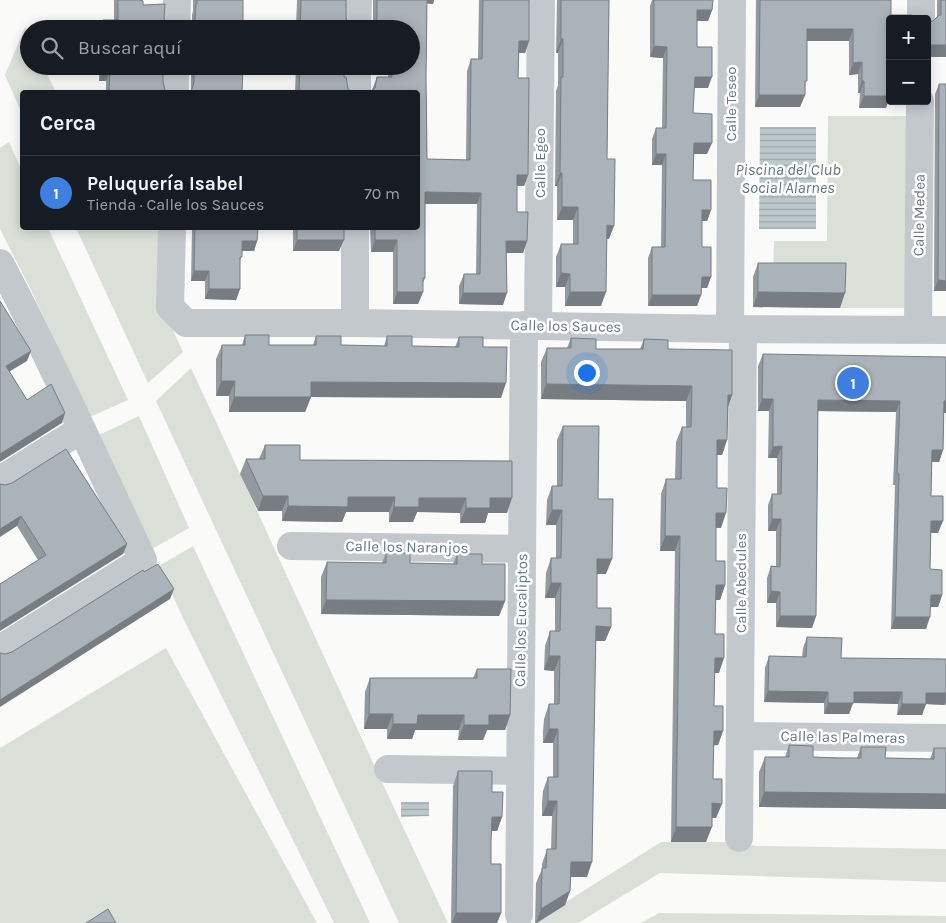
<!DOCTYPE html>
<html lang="es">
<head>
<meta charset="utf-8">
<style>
  :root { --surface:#171b24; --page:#20242c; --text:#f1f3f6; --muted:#9ea1a6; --line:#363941; --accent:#1a73e8 }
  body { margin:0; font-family:Karla,sans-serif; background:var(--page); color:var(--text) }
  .controls { position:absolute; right:15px; top:15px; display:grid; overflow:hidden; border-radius:5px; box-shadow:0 2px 12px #0003 }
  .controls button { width:45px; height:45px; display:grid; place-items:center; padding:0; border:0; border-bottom:1px solid var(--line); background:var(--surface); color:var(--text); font:25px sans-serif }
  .you { position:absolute; left:586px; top:372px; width:18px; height:18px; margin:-12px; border:4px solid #fff; border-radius:50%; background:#1a73e8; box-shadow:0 0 0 8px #1a73e833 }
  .badge { display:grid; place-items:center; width:32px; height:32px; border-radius:50%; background:var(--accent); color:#fff; font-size:16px; font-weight:700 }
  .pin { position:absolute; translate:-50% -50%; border:2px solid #fff; box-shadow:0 1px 5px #0006 }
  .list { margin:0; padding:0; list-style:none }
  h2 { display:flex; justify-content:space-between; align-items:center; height:65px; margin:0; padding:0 20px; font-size:21px }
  h2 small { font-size:16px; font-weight:400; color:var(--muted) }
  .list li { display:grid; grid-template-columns:32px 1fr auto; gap:15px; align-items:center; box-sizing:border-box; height:75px; padding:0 20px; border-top:1px solid var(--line) }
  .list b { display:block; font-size:19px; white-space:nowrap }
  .list p { margin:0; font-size:16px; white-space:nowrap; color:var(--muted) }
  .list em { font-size:16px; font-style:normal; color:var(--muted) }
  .icon { flex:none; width:28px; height:28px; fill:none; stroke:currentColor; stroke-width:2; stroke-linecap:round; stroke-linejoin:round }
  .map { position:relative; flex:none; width:946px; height:923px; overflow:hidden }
  .search { position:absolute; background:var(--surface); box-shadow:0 2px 12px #0003; left:20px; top:20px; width:400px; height:55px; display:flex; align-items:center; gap:12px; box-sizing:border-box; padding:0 18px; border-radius:28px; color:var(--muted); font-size:19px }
  .panel { position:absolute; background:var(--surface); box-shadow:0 2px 12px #0003; left:20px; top:90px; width:400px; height:140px; border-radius:5px }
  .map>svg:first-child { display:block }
</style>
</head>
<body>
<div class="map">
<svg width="946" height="923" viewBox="0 0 946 923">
  <defs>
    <pattern id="water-rules" width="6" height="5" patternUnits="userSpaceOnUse" patternTransform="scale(1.25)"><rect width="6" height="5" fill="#bbc7cb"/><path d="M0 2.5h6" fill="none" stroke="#9ca6aa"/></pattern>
  </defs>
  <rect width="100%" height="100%" fill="#fafaf8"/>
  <!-- green -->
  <path fill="#dadfd7" d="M 25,27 L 29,35 L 29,66 L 43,66 L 56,92 L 22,92 L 22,114 L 5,75 Z
    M 828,116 L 907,116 L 906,308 L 840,308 L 773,278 L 774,241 L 827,241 Z
    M 9,142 L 22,171 L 22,228 L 48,228 L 128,400 L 90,417 L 31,290 L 0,229 L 0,148 Z
    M 76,228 L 161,228 L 158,298 L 183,352 L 148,383 Z
    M 191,368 C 277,553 361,739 448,923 L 399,923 L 156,401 Z
    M 139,416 L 189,528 L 152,549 L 99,435 Z
    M 193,546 L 370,923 L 334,923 L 184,620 L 159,566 Z
    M 166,648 L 317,923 L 0,923 L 0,748 Z
    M 661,842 L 723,842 L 758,846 L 946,849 L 946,882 L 660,873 L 578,923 L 535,923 L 550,912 Z
    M 659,913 L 946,916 L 946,923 L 641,923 Z"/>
  <!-- water -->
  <path fill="url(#water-rules)" d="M 760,127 L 816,127 L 816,229 L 759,229 Z
    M 401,802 L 429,802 L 429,816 L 401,817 Z"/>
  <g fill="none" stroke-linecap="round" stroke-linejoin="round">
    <!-- minor -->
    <path stroke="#c3c8cc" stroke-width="28" d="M 921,19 L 921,0
      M 176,29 L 177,0
      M 357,29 L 358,0
      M 175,92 L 175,66
      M 357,92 L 357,66
      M 172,228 L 170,307 L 186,323 L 355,323 L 730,329 L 946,330
      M 0,263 C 51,360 96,460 143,560 L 0,649
      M 355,323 L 355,228
      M 538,326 L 541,0
      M 730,329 L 732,0
      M 918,329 L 920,101
      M 0,480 L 82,429
      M 291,546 L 522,549
      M 740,736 L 946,738
      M 388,769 L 520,771
      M 739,838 L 743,329
      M 519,915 L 524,325"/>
  </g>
  <!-- wall -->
  <path fill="#929a9f" d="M 114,0 L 139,0 L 143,5 L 164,18 L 166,26 L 168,29 L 100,29 L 103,20 L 114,20 Z
    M 193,0 L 243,0 L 192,28 L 192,15 L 193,11 Z
    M 297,0 L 346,0 L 346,17 L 347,24 L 351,29 L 296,29 Z
    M 373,0 L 434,0 L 433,4 L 427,3 L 426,77 L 427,159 L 466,160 L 467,71 L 471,59 L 478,59 L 479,0 L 529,0 L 529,41 L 525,53 L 519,53 L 518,78 L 528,175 L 524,186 L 517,186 L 517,212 L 527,241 L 523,253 L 506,253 L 503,305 L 459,304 L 459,286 L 464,274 L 476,274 L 477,204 L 425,204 L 425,278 L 423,283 L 423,292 L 418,304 L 393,304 L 393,252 L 371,252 L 370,228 L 418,228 L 418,92 L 372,90 L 377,77 L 388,77 L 388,66 L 411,66 L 411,29 L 373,27 Z
    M 557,0 L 609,0 L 607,159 L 609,239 L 607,239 L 601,306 L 565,306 L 565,287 L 556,287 L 556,257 L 561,244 L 573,244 L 573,220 L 557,220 L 557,186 L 555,186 L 556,91 L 558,85 L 558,53 L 556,53 Z
    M 652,0 L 713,0 L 712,10 L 708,21 L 697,21 L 697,47 L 708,88 L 694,88 L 693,113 L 707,154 L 694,154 L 693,180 L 711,210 L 707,221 L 702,221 L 702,247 L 711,277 L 707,288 L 701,288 L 701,295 L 697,306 L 648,306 L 648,258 L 652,247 L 661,247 L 662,165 L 652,165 L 652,139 L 656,128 L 662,128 L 663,58 L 650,57 L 650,6 Z
    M 756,0 L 891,0 L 890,19 L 890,96 L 886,108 L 859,108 L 860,93 L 858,93 L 858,74 L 849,75 L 849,41 L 807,41 L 805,95 L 800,107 L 755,107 Z
    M 937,0 L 946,0 L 946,57 L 927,57 L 927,22 L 933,21 L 937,17 Z
    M 99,66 L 163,66 L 163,82 L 165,90 L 168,92 L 106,92 L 106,81 L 99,81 Z
    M 191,66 L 243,66 L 191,91 Z
    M 296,66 L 344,66 L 344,77 L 348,89 L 352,92 L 295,92 Z
    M 939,84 L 946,291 L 934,291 L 935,94 Z
    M 192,228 L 258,228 L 257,241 L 254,251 L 242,251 L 240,262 L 240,289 L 236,300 L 205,299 L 205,281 L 191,281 Z
    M 293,228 L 344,228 L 339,251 L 293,251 Z
    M 758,263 L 840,308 L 753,307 L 753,277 Z
    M 245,335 L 269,345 L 313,345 L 316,336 L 341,345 L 384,346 L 387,336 L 412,346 L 455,347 L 459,337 L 501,398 L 311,397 L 305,412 L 229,412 L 229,396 L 216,396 L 216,359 L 222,345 L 242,345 Z
    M 571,338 L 596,349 L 640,349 L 644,339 L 668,349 L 732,395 L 728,406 L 727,440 L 722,455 L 717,455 L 717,488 L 721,528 L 716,528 L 716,561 L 725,585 L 720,600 L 715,600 L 715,634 L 719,673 L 714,673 L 714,706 L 723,731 L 718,745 L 713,745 L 713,779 L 716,818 L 712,818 L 706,842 L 671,842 L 675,551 L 660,551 L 661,494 L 666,479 L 675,479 L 676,442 L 682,427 L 686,427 L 686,401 L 541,399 L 541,362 L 547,348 L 567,348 Z
    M 763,354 L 944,413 L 943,450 L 939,462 L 932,462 L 931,496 L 938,533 L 931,533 L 930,569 L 942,595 L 938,607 L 930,607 L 926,629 L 891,629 L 895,485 L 893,485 L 896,412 L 818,411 L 816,616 L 812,628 L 776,627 L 776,603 L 767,603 L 767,578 L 771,566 L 776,566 L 776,531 L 768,531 L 768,505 L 772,494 L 777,494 L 777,458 L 768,458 L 769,411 L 758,411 L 758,366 Z
    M 563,426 L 598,499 L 606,574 L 597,574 L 597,608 L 611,627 L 605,641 L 596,641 L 587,877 L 571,877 L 570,891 L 565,905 L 537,923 L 535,923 L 536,883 L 542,869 L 542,864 L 547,849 L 551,849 L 552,816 L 542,816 L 542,803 L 543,791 L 548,777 L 553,777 L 553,743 L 543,743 L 543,731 L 544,719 L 549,704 L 554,704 L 554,671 L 544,670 L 545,646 L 550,631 L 555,631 L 555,598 L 545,598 L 546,573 L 551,558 L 556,558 L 556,525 L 546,525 L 547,500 L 552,486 L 557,486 L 557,440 Z
    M 265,445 L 300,460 L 512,461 L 507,513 L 488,513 L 485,523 L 460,523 L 460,513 L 437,512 L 417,512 L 413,522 L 389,522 L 389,512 L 346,512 L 342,522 L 282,521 L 282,511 L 258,511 L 240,474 L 246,459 L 259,459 Z
    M 0,484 L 127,544 L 123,554 L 38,560 L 17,526 Z
    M 386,553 L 410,563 L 453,564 L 457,554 L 482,564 L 505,601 L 499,616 L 321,614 L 321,577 L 327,562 L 382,563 Z
    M 807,637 L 841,658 L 946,659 L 946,703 L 945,705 L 926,704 L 922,715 L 897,715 L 898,704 L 872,703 L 853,703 L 849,714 L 824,714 L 824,703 L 764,702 L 765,668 L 769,656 L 802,657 L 803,648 Z
    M 477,669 L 510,715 L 505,730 L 487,730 L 483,740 L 458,740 L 459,730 L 415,730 L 412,739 L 387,739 L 387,729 L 364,729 L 365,692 L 370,678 L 473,678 Z
    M 789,745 L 813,757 L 857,758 L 861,747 L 885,758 L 930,759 L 934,748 L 946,809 L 759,807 L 759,772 L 765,757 L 785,757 Z
    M 458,771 L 492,792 L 502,817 L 497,831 L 491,831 L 491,864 L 501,913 L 497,923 L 451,923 L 453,786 Z"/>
  <!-- shaded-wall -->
  <path fill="#777d82" d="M 424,0 L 434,0 L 433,4 L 423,3 Z
    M 697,10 L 712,10 L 708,21 L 693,21 Z
    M 807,29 L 853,29 L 849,41 L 803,41 Z
    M 561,39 L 563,39 L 558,53 L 556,53 Z
    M 519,41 L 529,41 L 525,53 L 515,53 Z
    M 927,45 L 946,45 L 946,57 L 927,57 Z
    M 654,46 L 667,47 L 663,58 L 650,57 Z
    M 862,62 L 858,74 L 849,75 L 853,63 Z
    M 102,71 L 110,71 L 106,81 L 99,81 Z
    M 695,77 L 712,77 L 708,88 L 691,88 Z
    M 862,81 L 864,81 L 860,93 L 858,93 Z
    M 759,95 L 805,95 L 800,107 L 755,107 Z
    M 864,96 L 890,96 L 886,108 L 859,108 Z
    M 694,143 L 712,143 L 707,154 L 690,154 Z
    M 656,154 L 666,154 L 662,165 L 652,165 Z
    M 560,173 L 562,173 L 557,186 L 555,186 Z
    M 517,175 L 528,175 L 524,186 L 513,186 Z
    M 425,192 L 481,193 L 477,204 L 421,204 Z
    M 562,207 L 578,207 L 573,220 L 557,220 Z
    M 702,210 L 711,210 L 707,221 L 698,221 Z
    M 607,225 L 614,226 L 609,239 L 602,239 Z
    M 297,240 L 344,240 L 339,251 L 293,251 Z
    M 375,240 L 397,240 L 393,252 L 371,252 Z
    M 242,241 L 257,241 L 254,251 L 239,251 Z
    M 506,241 L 527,241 L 523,253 L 502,253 Z
    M 194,271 L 209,271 L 205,281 L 191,281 Z
    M 561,273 L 570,274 L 565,287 L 556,287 Z
    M 702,277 L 711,277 L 707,288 L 698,288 Z
    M 938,280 L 946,281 L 946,291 L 934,291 Z
    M 209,289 L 240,289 L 236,300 L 205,299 Z
    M 397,292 L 423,292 L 418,304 L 393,304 Z
    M 570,292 L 606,292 L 601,306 L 565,306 Z
    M 758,292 L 845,293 L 840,308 L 753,307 Z
    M 463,293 L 507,293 L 503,305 L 459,304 Z
    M 652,295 L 701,295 L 697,306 L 648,306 Z
    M 31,351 L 27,361 L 2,376 L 6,366 Z
    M 221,381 L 235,381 L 229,396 L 216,396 Z
    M 311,382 L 506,383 L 501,398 L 311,397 L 305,412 L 229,412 L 234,397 Z
    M 546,384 L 692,386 L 686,401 L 541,399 Z
    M 728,395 L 732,395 L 727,410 Z
    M 762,399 L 773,399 L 769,411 L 758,411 Z
    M 818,400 L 900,401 L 896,412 L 814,411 Z
    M 944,401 L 946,401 L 946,413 L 940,413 Z
    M 65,413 L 62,423 L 0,462 L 0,454 Z
    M 717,440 L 727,440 L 722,455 L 712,455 Z
    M 782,446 L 777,458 L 768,458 L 773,447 Z
    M 932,450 L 943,450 L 939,462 L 928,462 Z
    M 263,496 L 288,496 L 282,511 L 258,511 Z
    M 348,497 L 395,497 L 389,512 L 346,512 L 342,522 L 282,521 L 288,506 Z
    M 419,498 L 466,498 L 460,513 L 417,512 L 413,522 L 389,522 L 394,507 Z
    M 490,498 L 512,498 L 507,513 L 488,513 L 485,523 L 460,523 L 466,508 Z
    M 552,510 L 562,510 L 556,525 L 546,525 Z
    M 716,513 L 726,513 L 721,528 L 711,527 Z
    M 21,516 L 17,526 L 0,537 L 0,529 Z
    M 772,519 L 781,519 L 776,531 L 768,531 Z
    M 931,521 L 943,521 L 938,533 L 927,533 Z
    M 665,536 L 680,536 L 675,551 L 660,551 Z
    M 127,544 L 123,554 L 0,631 L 0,623 Z
    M 597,559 L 612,559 L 606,574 L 591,574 Z
    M 551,583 L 561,583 L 555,598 L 545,598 Z
    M 716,585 L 725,585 L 720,600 L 710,600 Z
    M 174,589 L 170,599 L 0,707 L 0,700 Z
    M 771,591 L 780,592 L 776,603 L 767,603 Z
    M 931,595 L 942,595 L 938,607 L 926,607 Z
    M 326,600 L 505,601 L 499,616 L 321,614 Z
    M 780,616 L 816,616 L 812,628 L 776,627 Z
    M 895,617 L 930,617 L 926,629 L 891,629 Z
    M 596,626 L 611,627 L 605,641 L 591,641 Z
    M 549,656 L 560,656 L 554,671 L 544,670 Z
    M 715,658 L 724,658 L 719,673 L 709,673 Z
    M 768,691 L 828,692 L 824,703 L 764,702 Z
    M 854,692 L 902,692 L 898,704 L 853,703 L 849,714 L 824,714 L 828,703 Z
    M 926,693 L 946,693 L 945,705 L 926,704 L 922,715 L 897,715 L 902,704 Z
    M 369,714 L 393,714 L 387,729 L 364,729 Z
    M 418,715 L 464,715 L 459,730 L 415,730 L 412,739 L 387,739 L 393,724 Z
    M 489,715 L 510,715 L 505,730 L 487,730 L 483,740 L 458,740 L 464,725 Z
    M 549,729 L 558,729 L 553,743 L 543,743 Z
    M 714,731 L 723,731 L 718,745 L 708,746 Z
    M 764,792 L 946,794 L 946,809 L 759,807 Z
    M 548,801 L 557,801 L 552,816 L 542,816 Z
    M 712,803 L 722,804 L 716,818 L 707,818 Z
    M 492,817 L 502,817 L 497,831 L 486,831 Z
    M 676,827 L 712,827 L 706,842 L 671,842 Z
    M 571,862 L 592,862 L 587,877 L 566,877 Z
    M 570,891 L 565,905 L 536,923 L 541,909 Z
    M 456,913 L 501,913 L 497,923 L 452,923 Z"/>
  <!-- building -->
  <path fill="#aab3b9" stroke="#777d82" d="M 118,0 L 139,0 L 143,1 L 143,5 L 165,4 L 164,18 L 166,26 L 168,29 L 103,29 L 103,20 L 118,20 Z
    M 197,0 L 243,0 L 243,29 L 191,29 L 193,28 L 195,20 L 196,4 L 197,4 Z
    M 301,0 L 346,0 L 346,17 L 347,24 L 351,29 L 300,29 Z
    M 377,0 L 427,0 L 426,77 L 427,159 L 470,160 L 471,59 L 482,59 L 483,0 L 529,0 L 529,41 L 519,41 L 518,78 L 529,78 L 528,175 L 517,175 L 517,212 L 528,212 L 527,241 L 506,241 L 507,293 L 463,293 L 464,274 L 480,274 L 481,193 L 425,192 L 425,278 L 423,278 L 423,292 L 397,292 L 397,240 L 375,240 L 375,228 L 418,228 L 418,92 L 370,92 L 375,88 L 377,77 L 392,77 L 392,66 L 411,66 L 411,29 L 371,29 L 374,26 L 377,18 Z
    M 561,0 L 609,0 L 607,159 L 615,159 L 614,226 L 607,225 L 606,292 L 570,292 L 570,274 L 561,273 L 561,244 L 578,244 L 578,207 L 562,207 L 562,173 L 560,173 L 561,77 L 563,77 L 563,39 L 561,39 Z
    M 654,0 L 713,0 L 712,10 L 697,10 L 697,47 L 712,47 L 712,77 L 695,77 L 693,113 L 712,114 L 712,143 L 694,143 L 693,180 L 711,180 L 711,210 L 702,210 L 702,247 L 711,247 L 711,277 L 702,277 L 701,295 L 652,295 L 652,247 L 665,247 L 666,154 L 656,154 L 656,128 L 666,128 L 667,47 L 654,46 Z
    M 760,0 L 891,0 L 891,15 L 912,15 L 916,19 L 890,19 L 890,96 L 864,96 L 864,81 L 862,81 L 862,62 L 853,63 L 853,29 L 807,29 L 807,81 L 805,81 L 805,95 L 759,95 Z
    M 941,0 L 946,0 L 946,45 L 927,45 L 927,22 L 933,21 L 939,15 L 941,15 Z
    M 102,66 L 163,66 L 163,82 L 165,90 L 168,92 L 109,92 L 110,71 L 102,71 Z
    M 194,66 L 243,66 L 242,92 L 189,92 L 192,89 L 194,82 Z
    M 300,66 L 344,66 L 344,77 L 346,77 L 348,89 L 352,92 L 299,92 Z
    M 939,84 L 946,84 L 946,281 L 938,280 Z
    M 195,228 L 258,228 L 257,241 L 242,241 L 242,257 L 240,257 L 240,289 L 209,289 L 209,271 L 194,271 Z
    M 297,228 L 344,228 L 344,240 L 297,240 Z
    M 758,263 L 846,263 L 845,293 L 758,292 Z
    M 0,301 L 31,351 L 6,366 L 27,400 L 51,384 L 65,413 L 0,454 Z
    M 245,335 L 269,335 L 269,345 L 316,345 L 316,336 L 341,336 L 341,345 L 387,346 L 387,336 L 412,336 L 412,346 L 459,347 L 459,337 L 483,337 L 483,347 L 507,347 L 506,383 L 311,382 L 311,397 L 234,397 L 235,381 L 221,381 L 222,345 L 245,345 Z
    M 571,338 L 596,339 L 596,349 L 643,349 L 644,339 L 668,340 L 668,349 L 732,350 L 732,395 L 728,395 L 727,440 L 717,440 L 717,488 L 727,488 L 726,513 L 716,513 L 716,561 L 725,561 L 725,585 L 716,585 L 715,634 L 724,634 L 724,658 L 715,658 L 714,706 L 723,706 L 723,731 L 714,731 L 713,779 L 722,779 L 722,804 L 712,803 L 712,827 L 676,827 L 680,536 L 665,536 L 666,479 L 681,479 L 682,427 L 691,427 L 692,386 L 546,384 L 547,348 L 571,348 Z
    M 763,354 L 946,357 L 946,401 L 944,401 L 943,450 L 932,450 L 931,496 L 943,496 L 943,521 L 931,521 L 930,569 L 942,570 L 942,595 L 931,595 L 930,617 L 895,617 L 899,474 L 897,473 L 900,401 L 818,400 L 816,616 L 780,616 L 780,592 L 771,591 L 771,566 L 780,567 L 781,519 L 772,519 L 772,494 L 781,494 L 782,446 L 773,447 L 773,399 L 762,399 Z
    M 563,426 L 599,426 L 598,499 L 613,499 L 612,559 L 597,559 L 597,608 L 611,608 L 611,627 L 596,626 L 592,862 L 571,862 L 570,891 L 541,909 L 542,868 L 546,868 L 547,849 L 556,849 L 557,801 L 548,801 L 548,777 L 558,777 L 558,729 L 549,729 L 549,704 L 559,704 L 560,656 L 549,656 L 550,631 L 560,631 L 561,583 L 551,583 L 551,558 L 561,558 L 562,510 L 552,510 L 552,486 L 562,486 Z
    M 265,445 L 300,445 L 300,460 L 512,461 L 512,498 L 490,498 L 490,508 L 466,508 L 466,498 L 419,498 L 419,507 L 394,507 L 395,497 L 348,497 L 348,507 L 288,506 L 288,496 L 263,496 L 246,459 L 265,459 Z
    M 66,449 L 127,544 L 0,623 L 0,584 L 46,555 L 21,516 L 0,529 L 0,484 L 5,485 L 12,483 Z
    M 386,553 L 410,553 L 410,563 L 457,564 L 457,554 L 482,554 L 482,564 L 505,564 L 505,601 L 326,600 L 327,562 L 386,563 Z
    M 158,564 L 174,589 L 0,700 L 0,653 L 5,654 L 12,652 L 143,570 L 144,572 Z
    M 807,637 L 842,638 L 841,658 L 946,659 L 946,693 L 926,693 L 926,704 L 902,704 L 902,692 L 854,692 L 854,703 L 828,703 L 828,692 L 768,691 L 769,656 L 806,657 Z
    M 477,669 L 511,669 L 510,715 L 489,715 L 489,725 L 464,725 L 464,715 L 418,715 L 417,724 L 393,724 L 393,714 L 369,714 L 370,678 L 477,678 Z
    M 789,745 L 813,746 L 813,757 L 837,758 L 861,758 L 861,747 L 886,747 L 885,758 L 934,759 L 934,748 L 946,748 L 946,794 L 764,792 L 765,757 L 789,757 Z
    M 458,771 L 492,771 L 492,792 L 503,792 L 502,817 L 492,817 L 491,842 L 491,864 L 501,864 L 501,913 L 456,913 Z
    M 108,909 L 116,923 L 86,923 Z"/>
  <g text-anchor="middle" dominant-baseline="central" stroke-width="5" stroke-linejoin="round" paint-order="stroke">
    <!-- street labels -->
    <g font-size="15" fill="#657683" stroke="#fff">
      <text transform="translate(731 104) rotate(-90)">Calle Teseo</text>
      <text transform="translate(540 163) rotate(-90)">Calle Egeo</text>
      <text transform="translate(919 215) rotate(-89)">Calle Medea</text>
      <text transform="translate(566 326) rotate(1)">Calle los Sauces</text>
      <text transform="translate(407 547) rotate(1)">Calle los Naranjos</text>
      <text transform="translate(741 583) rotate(-90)">Calle Abedules</text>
      <text transform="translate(521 620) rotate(-89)">Calle los Eucaliptos</text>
      <text transform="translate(843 737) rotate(1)">Calle las Palmeras</text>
    </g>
    <!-- water labels -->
    <g font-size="16" font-style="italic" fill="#60757c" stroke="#fff">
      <text x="788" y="169">Piscina del Club<tspan x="788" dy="18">Social Alarnes</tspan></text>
    </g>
  </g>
</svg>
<div class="controls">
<button>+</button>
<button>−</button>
</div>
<div class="you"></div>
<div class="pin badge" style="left:853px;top:383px;background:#3f7fe0">1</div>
<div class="search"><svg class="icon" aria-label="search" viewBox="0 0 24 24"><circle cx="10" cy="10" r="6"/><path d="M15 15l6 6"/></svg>Buscar aquí</div>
<section class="panel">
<h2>Cerca<small></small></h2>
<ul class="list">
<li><span class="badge" style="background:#3f7fe0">1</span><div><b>Peluquería Isabel</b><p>Tienda · Calle los Sauces</p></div><em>70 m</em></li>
</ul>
</section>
</div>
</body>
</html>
